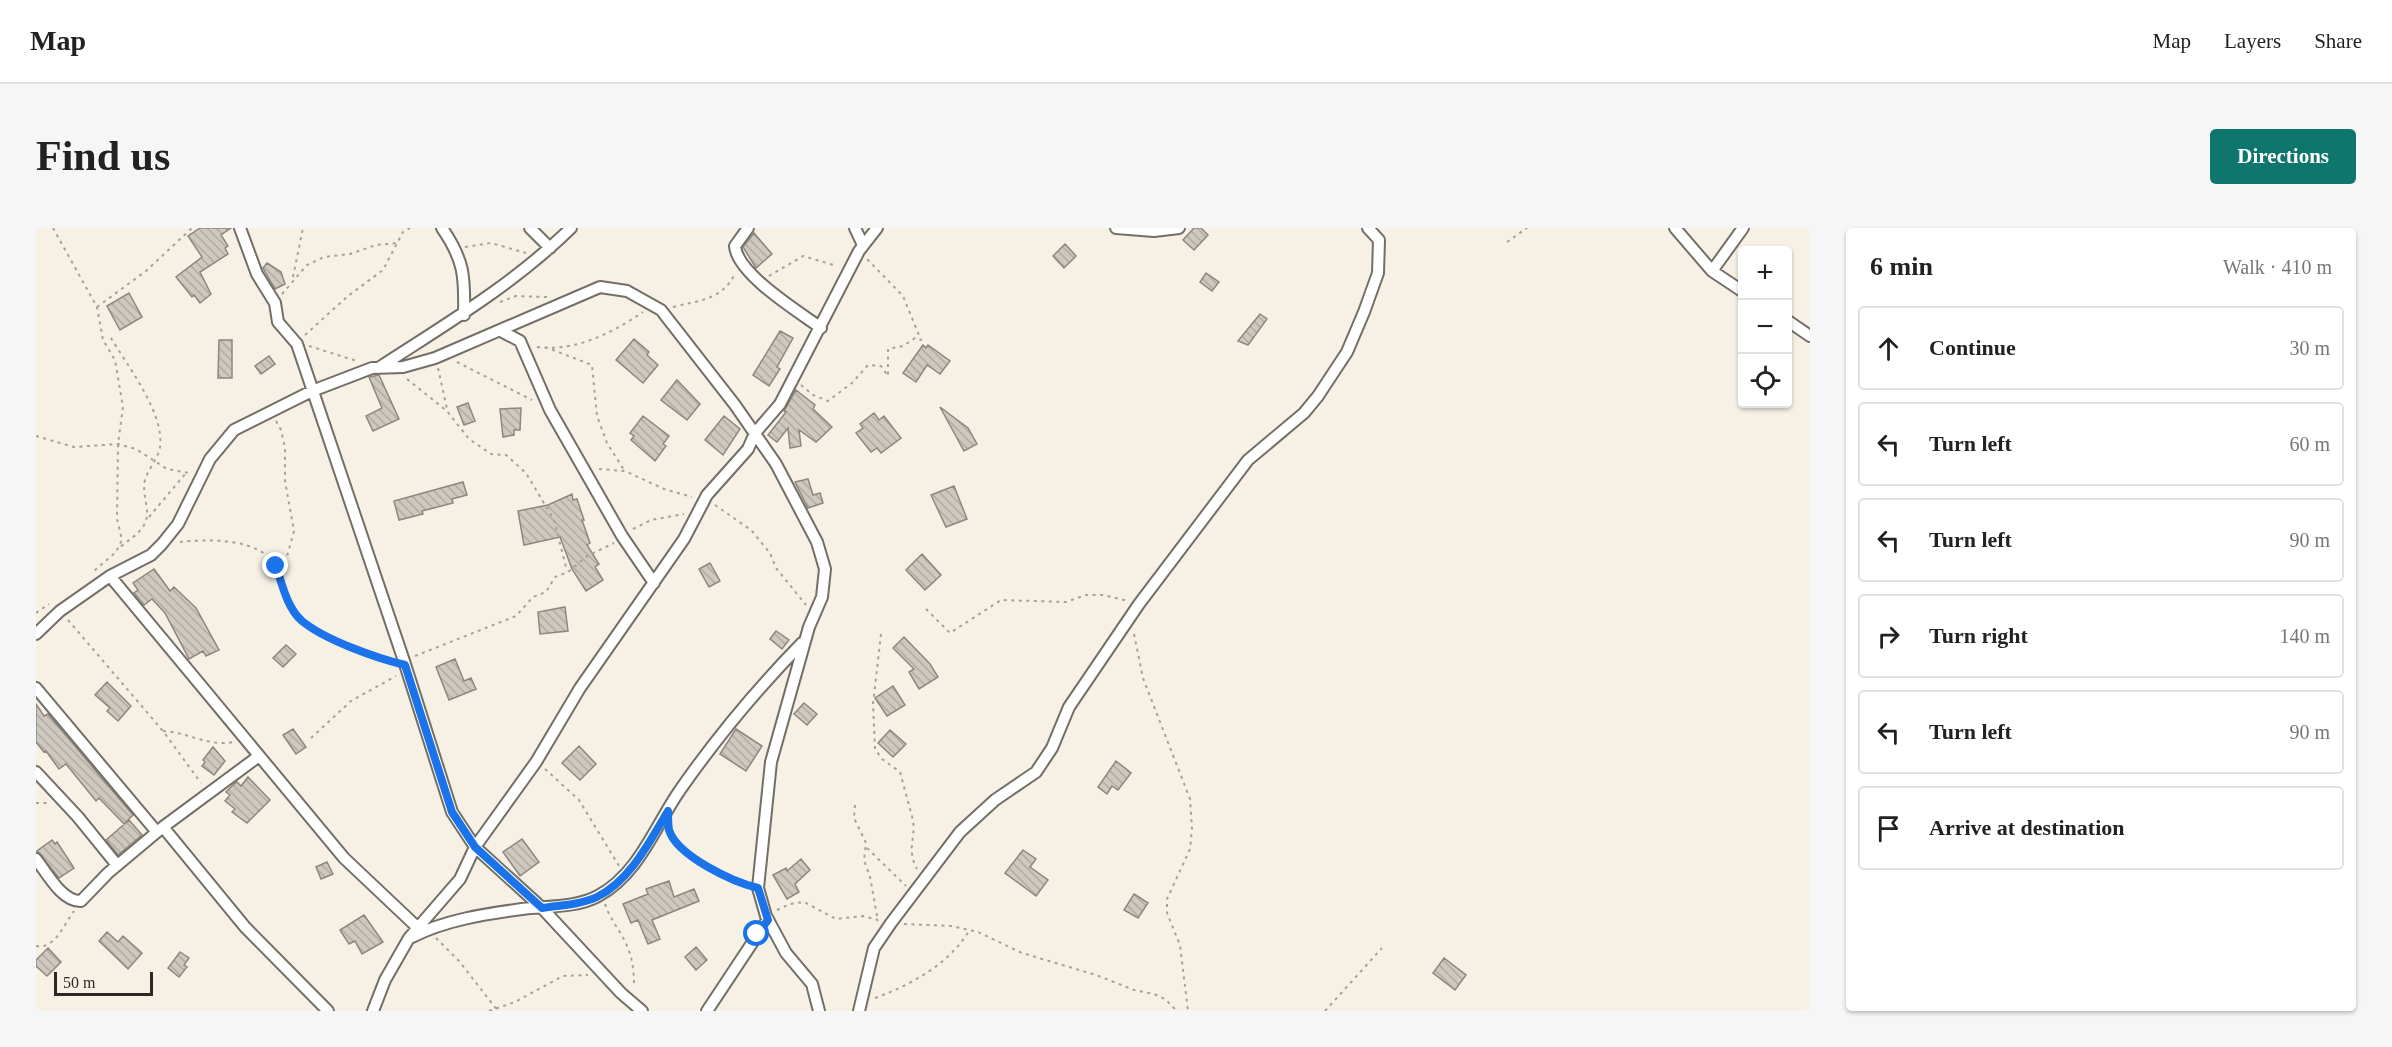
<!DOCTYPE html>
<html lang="en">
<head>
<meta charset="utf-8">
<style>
  :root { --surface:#fff; --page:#f6f6f6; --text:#222; --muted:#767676; --line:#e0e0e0; --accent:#0f766e }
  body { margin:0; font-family:"Times New Roman",serif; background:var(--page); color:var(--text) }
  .controls { position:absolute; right:18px; top:18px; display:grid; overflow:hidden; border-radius:6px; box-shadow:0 2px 4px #0004 }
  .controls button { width:54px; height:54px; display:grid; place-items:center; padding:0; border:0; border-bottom:2px solid var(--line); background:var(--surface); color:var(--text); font:30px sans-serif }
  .scale { position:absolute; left:18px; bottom:15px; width:99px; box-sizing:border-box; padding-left:6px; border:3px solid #2b2925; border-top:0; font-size:16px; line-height:21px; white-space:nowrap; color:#2b2925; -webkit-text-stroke:4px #f6f0e5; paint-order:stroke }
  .stop { position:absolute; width:18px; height:18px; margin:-14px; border:4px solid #1a73e8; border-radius:50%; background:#fff }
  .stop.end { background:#1a73e8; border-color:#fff; box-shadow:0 2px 6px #0008 }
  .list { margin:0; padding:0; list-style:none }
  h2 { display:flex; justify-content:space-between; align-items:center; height:78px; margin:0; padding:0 24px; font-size:26px }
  h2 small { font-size:20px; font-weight:400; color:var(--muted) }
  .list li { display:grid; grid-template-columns:39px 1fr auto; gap:18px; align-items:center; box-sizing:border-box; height:84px; margin:0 12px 12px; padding:0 12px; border:2px solid var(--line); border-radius:6px }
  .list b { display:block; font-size:22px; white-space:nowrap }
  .list em { font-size:20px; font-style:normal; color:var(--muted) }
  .icon { flex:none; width:33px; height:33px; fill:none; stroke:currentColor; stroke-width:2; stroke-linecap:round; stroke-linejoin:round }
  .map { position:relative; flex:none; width:1774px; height:783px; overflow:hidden; border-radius:6px }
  header { display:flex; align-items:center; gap:36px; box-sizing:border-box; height:84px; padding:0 30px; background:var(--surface); border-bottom:2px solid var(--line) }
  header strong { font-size:28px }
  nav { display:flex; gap:33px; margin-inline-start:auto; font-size:21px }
  .intro { display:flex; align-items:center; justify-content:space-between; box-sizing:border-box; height:144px; padding:0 36px }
  h1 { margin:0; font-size:42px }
  .button { padding:15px 27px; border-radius:6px; background:var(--accent); color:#fff; font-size:21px; font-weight:700 }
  main { display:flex; gap:36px; padding:0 36px }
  aside { flex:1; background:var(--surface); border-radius:6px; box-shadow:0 2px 4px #0004 }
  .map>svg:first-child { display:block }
</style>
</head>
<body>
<header>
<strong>Map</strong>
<nav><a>Map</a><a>Layers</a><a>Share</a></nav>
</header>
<div class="intro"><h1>Find us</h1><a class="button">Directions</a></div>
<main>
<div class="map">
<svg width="1774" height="783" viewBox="0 0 1774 783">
  <defs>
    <pattern id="building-back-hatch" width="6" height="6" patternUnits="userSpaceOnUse" patternTransform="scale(1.5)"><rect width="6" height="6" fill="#cec8be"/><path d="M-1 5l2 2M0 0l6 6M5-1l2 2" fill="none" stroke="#b1aca3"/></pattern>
  </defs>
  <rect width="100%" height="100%" fill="#f6f0e5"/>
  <!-- building -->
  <path fill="url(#building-back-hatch)" stroke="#8d877e" stroke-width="1.5" d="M 164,0 L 195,0 L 185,7 L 192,18 L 189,20 L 192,26 L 164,44 L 175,66 L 164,75 L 158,67 L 156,69 L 140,49 L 166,29 L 152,8 Z
    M 1158,0 L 1165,0 L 1172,7 L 1158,22 L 1147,12 Z
    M 718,5 L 736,26 L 720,40 L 707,19 Z
    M 1029,16 L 1040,28 L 1028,40 L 1017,28 Z
    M 231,35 L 245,44 L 249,56 L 239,61 L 227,40 Z
    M 1170,45 L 1183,54 L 1176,63 L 1164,54 Z
    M 93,65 L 106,89 L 84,102 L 71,78 Z
    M 1224,86 L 1231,91 L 1212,117 L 1202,113 Z
    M 744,103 L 757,110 L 741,139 L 744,141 L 733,158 L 717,147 Z
    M 598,111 L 613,124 L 611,127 L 622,137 L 607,155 L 580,132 Z
    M 183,112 L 196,112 L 196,150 L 182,150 Z
    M 887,117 L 890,120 L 892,117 L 914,133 L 904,146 L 891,137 L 880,154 L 867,145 Z
    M 233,128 L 239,136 L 225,146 L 219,138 Z
    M 343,147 L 363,191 L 337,203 L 330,188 L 346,180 L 333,149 Z
    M 641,152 L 664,176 L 651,192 L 625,172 Z
    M 760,162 L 779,177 L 777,181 L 796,199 L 780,214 L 763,202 L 765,218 L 754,220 L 752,200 L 741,214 L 732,207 L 750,184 L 748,183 Z
    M 432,175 L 439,193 L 428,197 L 421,179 Z
    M 904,179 L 932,200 L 941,216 L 928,223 Z
    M 485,180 L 484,202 L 478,202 L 478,207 L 467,209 L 464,181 Z
    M 838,185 L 843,192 L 848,188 L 865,210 L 845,225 L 841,220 L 835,224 L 820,205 L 827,200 L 824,196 Z
    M 607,188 L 633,208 L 627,216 L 630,218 L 619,233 L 595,212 L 598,208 L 594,205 Z
    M 688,188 L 704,201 L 687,227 L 669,212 Z
    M 772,251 L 777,267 L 784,265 L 787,275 L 772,280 L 759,254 Z
    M 427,254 L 431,267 L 416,271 L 417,275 L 386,283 L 387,286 L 363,292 L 358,273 Z
    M 918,258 L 931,291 L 910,299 L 895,267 Z
    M 536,266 L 537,272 L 541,271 L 548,292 L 546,292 L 554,315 L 551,317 L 563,336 L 559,339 L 567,352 L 550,363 L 536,341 L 524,309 L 488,317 L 482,283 L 512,277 Z
    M 886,326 L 905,347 L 889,362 L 870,342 Z
    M 674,335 L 684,353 L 673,359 L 663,341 Z
    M 118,341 L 134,363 L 138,359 L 160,380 L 183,422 L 170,428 L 167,423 L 153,431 L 129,385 L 116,371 L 108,377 L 98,365 L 102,362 L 97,355 Z
    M 529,379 L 532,403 L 504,406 L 502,384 Z
    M 740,403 L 753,412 L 746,421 L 734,411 Z
    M 868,409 L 894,436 L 902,449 L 883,461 L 873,444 L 878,441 L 857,420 Z
    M 250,417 L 260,426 L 247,439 L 237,430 Z
    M 419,431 L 428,453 L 435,450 L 440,461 L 413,472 L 400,439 Z
    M 71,454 L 95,478 L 82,493 L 71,483 L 74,480 L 59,467 Z
    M 857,458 L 869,477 L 851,488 L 839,470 Z
    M 768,475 L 781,486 L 771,497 L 758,486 Z
    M 0,476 L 8,488 L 12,486 L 97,587 L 88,596 L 63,570 L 60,573 L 30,536 L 23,541 L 10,523 L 8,524 L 0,514 Z
    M 257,501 L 270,519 L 260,526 L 247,507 Z
    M 700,501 L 726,518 L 710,543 L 684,526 Z
    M 854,502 L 870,516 L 857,529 L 842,515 Z
    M 543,518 L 560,536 L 544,552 L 526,535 Z
    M 177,519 L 189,533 L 178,547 L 166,538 L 169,534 L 167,532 Z
    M 1080,533 L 1095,545 L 1082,562 L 1076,558 L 1071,566 L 1062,559 Z
    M 212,549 L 234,572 L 211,595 L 196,584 L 199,581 L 189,573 L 194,567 L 190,564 L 197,557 L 201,554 L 205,558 Z
    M 93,592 L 106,607 L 82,627 L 70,612 Z
    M 486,611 L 503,634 L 484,648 L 467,624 Z
    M 16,612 L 19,616 L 21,614 L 38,640 L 23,650 L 1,623 Z
    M 987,622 L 1000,631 L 994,639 L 1012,652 L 1000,668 L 969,645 Z
    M 765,631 L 774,642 L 759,656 L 763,664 L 751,671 L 737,647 L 750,640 L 751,643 Z
    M 291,634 L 297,646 L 285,651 L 280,639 Z
    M 633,653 L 638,669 L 658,661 L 663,673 L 616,692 L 624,711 L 612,716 L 602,692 L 595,695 L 587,676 L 612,666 L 610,661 Z
    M 1098,666 L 1112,675 L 1102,690 L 1088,682 Z
    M 328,687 L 347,714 L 326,726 L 319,713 L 313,716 L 304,702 Z
    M 71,704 L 82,714 L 87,708 L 106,725 L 92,741 L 63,713 Z
    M 660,719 L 671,732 L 660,742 L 649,729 Z
    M 12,720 L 25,734 L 11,748 L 0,738 L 0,732 Z
    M 144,724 L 153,730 L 148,737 L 151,739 L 143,749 L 132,740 Z
    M 1408,730 L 1430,747 L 1419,762 L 1397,745 Z"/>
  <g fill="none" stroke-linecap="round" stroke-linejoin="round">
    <!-- street casing -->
    <g stroke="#746f66" stroke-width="14">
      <path id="street" d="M 204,0 L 221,46 L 239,75 L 242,94 L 261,116 L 368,433 L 416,584 L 439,619 L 506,680 L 585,765 L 606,783
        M 406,0 C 428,32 429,48 428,87
        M 494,0 L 514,20
        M 712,0 L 699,18 C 701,46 763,84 785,100
        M 819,0 L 827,17
        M 1080,0 L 1118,3 L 1143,0
        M 1639,0 L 1676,43 L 1706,63
        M 1676,43 L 1707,0
        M 1752,93 L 1774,108
        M 465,103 L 484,113 L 514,182 L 586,308 L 618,355
        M 344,139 C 410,96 478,56 535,0
        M 74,348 L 308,630 L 381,699
        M 0,406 L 24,383 L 74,348 L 115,327 L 126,316 L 142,296 L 174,231 L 198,202 L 276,163 L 336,140 L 367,139 L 399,130 L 564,59 L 591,63 L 625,82 L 699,177 L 740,236 L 781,314 L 789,341 L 786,369 L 773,399 L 735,534 L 722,660 L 730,688 L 750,725 L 776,756 L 783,783
        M 0,460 L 120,603
        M 0,544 L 42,589 L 81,637
        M 127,599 L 223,528
        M 0,631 C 11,645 26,674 45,673 L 72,645 L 127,599 L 209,699 L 292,783
        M 376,709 C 409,692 449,686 486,681 C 510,678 540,680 562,668 C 603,646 619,598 644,562 C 681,509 721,461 766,415
        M 337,783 L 349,752 L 373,710 L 424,651 L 439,619 L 500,534 L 544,460 L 648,311 L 671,267 L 712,221 L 719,205 L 744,176 L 823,23 L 841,0
        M 671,783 L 732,691
        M 823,783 L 838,720 L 855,695 L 924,604 L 959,572 L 1000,544 L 1016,520 L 1033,479 L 1103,376 L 1212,232 L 1268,185 L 1282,168 L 1311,124 L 1328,84 L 1342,45 L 1343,12 L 1332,0"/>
    </g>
    <!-- path -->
    <path stroke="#a6a199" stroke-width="2" stroke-dasharray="3 4.5" stroke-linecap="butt" d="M 17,0 L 61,79 L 67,112 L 79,132 L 87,179 L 82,216 L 81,291 L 86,312 L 80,324 L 58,343
      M 1471,14 L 1491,0
      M 429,19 L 455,15 L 490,25
      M 733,48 L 767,28 L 801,38
      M 257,49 L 267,0
      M 246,66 L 271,37 L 288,29 L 314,26 L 340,17 L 362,15
      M 464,74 L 480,68 L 511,69
      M 61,79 L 110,43 L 156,0
      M 637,79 C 663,72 685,73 699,46
      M 269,107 L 312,68 L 347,42 L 367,4 L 374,0
      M 75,110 C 91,137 129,186 124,219 C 122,231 112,241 109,252 C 107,260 109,268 110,275 C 115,299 102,305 84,319
      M 273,118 L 321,133
      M 501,119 C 539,124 576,105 607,84
      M 509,119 L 556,137 L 561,188 L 571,215 L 588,242
      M 421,134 L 496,172
      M 402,140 L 411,181
      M 371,151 L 411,183 L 433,211 L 455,226 L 470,227 L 490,245 L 518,292 L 531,343
      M 765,157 L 777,167 L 792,173 L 816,155 L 832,137 L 845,138 L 852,148 L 852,121 L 867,118 L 879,110 L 885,112 L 867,68 L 831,31
      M 240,193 L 245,202 L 249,220 L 249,253 L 258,303 L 245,350
      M 0,208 L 38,219 L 82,216 L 100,221 L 131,241 L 153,245
      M 563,241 L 589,243 L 628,261 L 656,269
      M 679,277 L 715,302 L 734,325 L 740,340 L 770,377
      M 113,289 L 150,245
      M 597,301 L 615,292 L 648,286
      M 144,314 C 172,311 227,309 241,341 C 249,358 251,375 264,391 C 278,406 335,428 356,434
      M 890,381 L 914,405 L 965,372 L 1030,374 L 1050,367 L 1067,367 L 1092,373
      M 0,385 L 13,376
      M 32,392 L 127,503 L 165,555
      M 845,406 L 837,476 L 839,521 L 846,531 L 864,544 L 877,592 C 880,611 870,620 881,641
      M 1098,406 L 1107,450 L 1154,571 L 1156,601 L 1154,621 L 1131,671 L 1131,685 L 1144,717 L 1152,783
      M 379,428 L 480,388 L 497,369 L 510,364 L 519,349 L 532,344 L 551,328 L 578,315
      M 127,503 C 151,504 173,519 197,514
      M 275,510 L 315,473 L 360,448
      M 509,541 L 543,572 L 583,638
      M 0,575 L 12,575
      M 819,577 L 818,590 L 830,615 L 828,632 L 834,649 L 842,693
      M 633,602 C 647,627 683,650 710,657
      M 831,620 L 870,658
      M 569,676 C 574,692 585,703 591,718 C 597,731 598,745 598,759
      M 741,682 L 754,676 L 768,674 L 800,691 L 827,688 L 842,692
      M 868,696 L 915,698 L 942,704 L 986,725 L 1060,747 L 1098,762 L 1118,766 L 1129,771 L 1141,783
      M 400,710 L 423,733 L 462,783
      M 0,718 C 19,722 28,696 38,683
      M 839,770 C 875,757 915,735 934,701
      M 453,783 L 479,774 L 527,748 L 552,747
      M 1289,783 L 1346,720"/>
    <!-- street -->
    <use href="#street" stroke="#fff" stroke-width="10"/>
  </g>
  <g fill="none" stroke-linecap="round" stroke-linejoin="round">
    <!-- route -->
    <path stroke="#1a73e8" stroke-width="8" d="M 240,338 C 246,356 251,380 266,393 C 289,412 340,430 369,437 L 416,584 L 439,619 L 506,680 C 524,677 544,677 561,669 C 594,653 614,613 632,583 C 632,589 632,596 633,602 C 641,628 697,654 722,660 L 732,692 L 721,706"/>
  </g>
</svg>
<div class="controls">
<button>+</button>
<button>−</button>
<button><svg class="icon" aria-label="locate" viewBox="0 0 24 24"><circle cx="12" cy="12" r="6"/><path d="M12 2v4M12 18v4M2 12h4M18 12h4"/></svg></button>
</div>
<div class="scale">50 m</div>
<div class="stop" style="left:721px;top:706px"></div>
<div class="stop end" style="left:240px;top:338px"></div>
</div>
<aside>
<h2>6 min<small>Walk · 410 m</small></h2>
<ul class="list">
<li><svg class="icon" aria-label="ahead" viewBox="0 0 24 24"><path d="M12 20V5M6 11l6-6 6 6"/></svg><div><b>Continue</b></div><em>30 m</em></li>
<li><svg class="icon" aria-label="left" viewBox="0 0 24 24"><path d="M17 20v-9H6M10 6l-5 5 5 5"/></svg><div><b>Turn left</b></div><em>60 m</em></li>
<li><svg class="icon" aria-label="left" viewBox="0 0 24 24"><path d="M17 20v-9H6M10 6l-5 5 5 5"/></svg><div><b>Turn left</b></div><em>90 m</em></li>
<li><svg class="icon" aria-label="right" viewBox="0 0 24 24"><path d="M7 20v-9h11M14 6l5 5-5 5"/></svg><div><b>Turn right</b></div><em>140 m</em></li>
<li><svg class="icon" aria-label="left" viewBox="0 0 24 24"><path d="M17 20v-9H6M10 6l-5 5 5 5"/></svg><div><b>Turn left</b></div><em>90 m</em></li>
<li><svg class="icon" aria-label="arrive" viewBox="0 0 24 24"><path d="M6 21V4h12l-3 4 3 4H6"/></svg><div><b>Arrive at destination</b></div></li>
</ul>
</aside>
</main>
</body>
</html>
